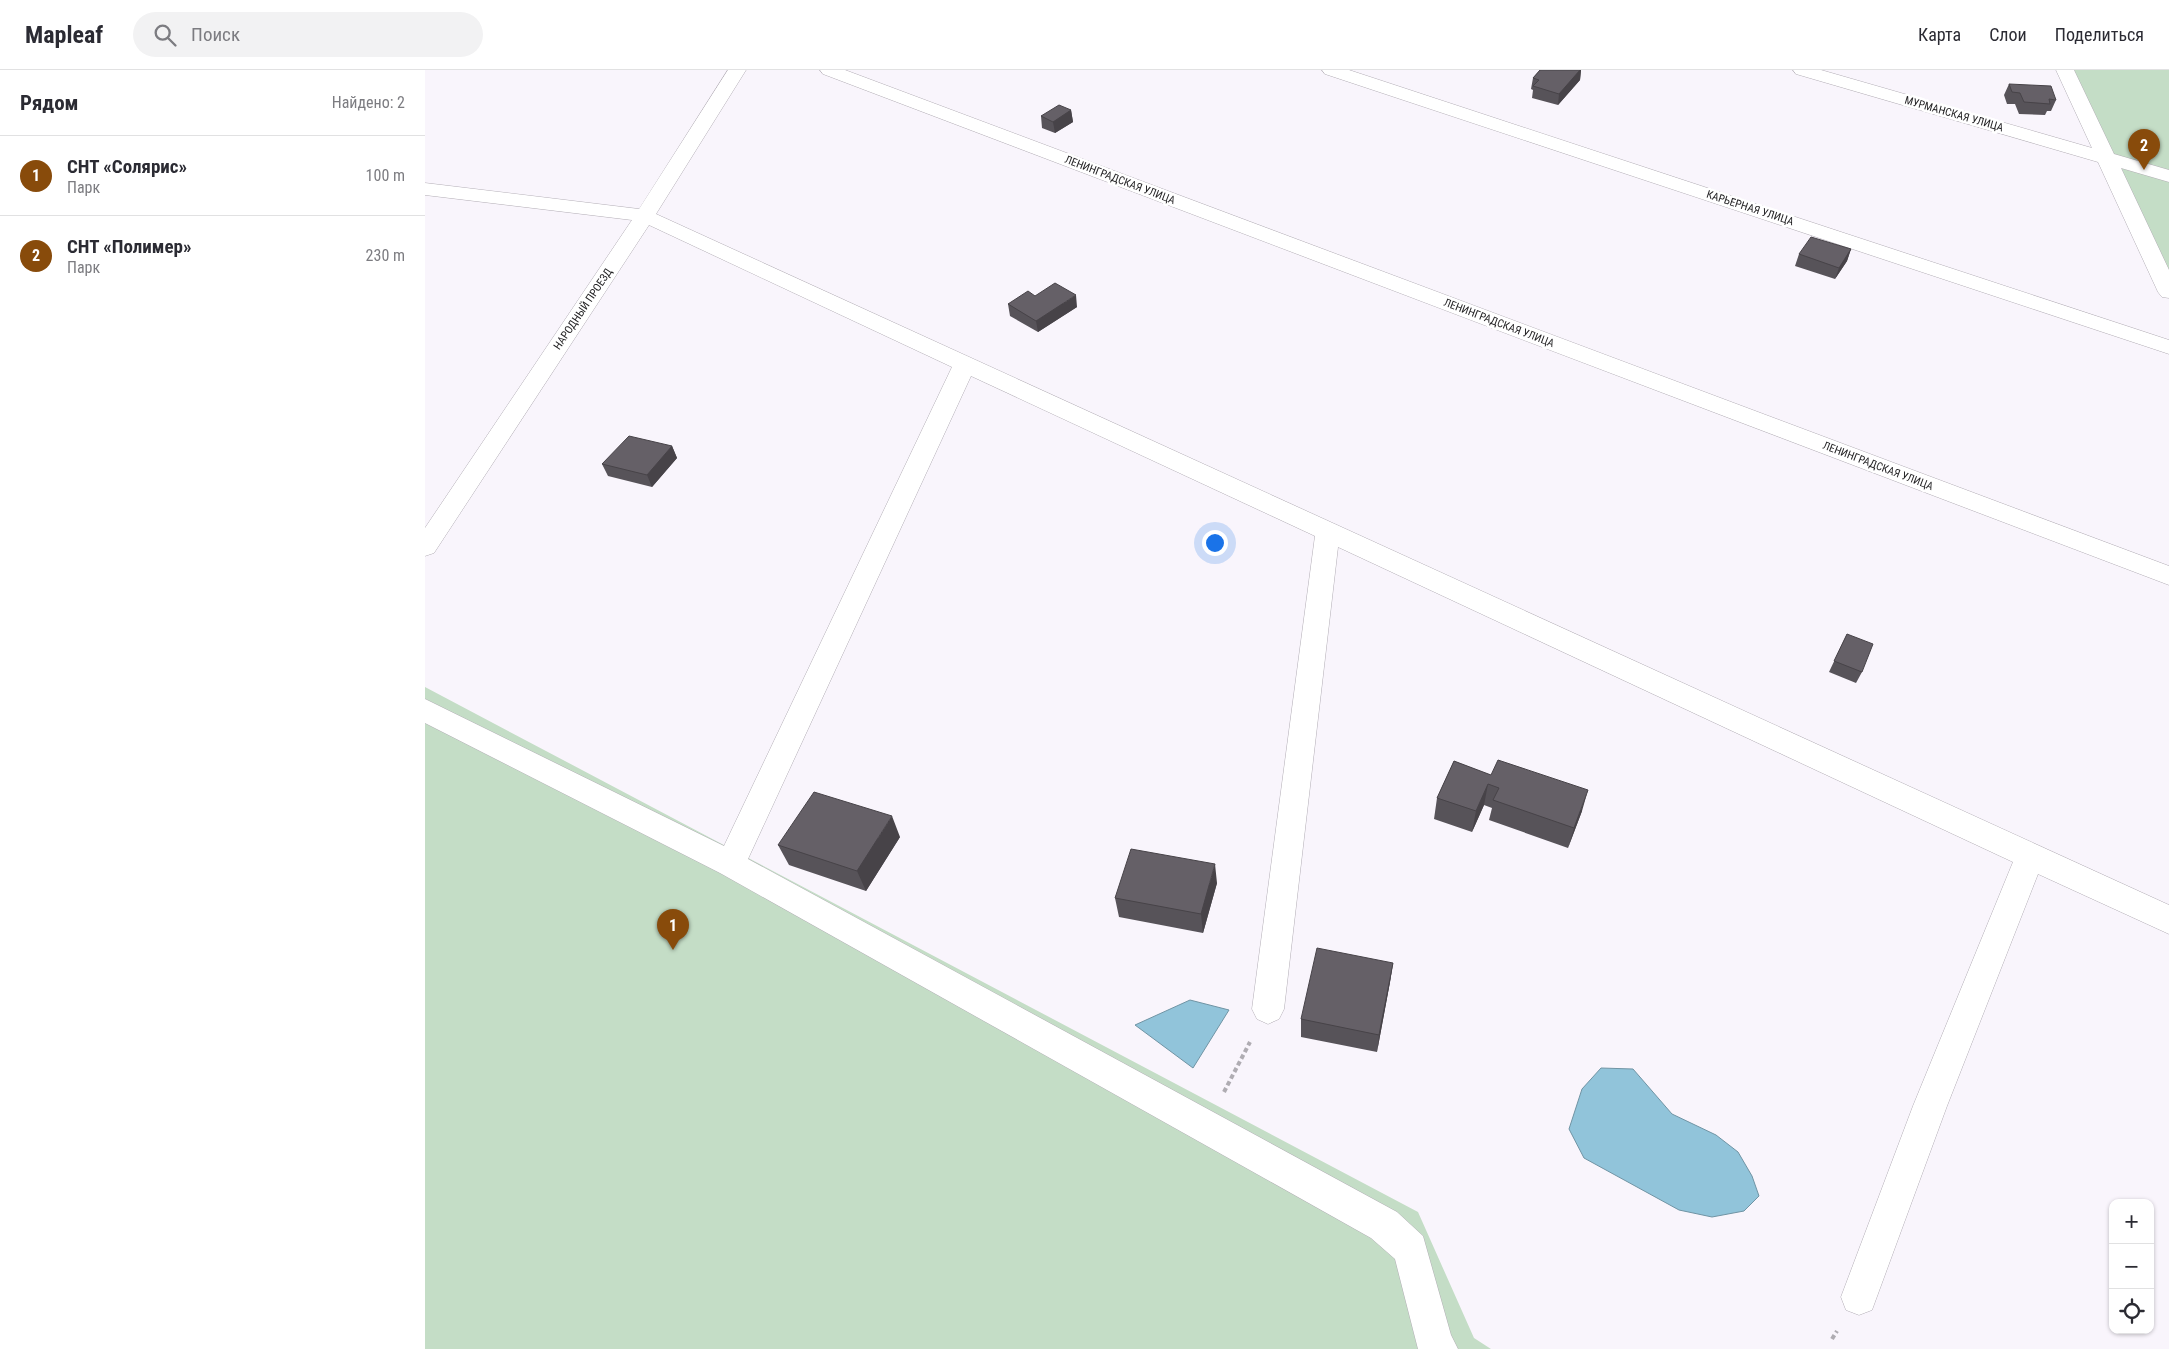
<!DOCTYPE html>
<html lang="ru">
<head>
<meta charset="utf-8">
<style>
  :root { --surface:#fff; --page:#f2f2f3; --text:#2b2b33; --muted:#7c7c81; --line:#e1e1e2; --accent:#884b0b }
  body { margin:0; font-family:"Roboto Condensed",sans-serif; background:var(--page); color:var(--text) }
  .controls { position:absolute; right:15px; bottom:15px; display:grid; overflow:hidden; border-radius:10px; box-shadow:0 1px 4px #0004 }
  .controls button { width:45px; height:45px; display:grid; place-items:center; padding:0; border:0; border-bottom:1px solid var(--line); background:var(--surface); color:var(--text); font:25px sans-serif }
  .you { position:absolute; left:789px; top:472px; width:18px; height:18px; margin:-12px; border:4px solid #fff; border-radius:50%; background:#1a73e8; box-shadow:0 0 0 8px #1a73e833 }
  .badge { display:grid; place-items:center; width:32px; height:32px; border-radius:50%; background:var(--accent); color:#fff; font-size:16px; font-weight:700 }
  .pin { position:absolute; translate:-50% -41px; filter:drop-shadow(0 1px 2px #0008) }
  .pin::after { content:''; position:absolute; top:26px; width:18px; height:15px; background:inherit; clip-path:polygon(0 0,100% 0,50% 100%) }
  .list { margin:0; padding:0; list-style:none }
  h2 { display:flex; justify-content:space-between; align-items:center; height:65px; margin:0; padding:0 20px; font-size:21px }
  h2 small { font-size:16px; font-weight:400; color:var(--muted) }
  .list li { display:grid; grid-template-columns:32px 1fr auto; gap:15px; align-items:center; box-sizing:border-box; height:80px; padding:0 20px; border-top:1px solid var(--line) }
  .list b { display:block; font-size:19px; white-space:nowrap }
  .list p { margin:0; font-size:16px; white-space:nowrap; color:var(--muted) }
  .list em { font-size:16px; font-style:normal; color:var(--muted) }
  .icon { flex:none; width:28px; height:28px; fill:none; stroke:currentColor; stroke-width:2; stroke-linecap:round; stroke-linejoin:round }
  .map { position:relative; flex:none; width:1744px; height:1279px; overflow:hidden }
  header { display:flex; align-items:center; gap:30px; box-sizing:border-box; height:70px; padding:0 25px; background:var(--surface); border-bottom:1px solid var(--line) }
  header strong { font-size:24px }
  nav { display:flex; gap:28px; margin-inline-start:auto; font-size:18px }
  .search { width:350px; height:45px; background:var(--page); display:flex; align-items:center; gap:12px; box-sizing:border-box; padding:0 18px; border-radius:28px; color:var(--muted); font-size:19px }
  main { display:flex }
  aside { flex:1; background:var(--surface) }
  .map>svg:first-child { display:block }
</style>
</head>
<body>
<header>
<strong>Mapleaf</strong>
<div class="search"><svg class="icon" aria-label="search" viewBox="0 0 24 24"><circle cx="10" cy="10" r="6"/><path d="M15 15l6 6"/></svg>Поиск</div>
<nav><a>Карта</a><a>Слои</a><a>Поделиться</a></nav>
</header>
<main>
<aside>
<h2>Рядом<small>Найдено: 2</small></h2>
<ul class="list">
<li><span class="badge">1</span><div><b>СНТ «Солярис»</b><p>Парк</p></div><em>100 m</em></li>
<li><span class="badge">2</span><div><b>СНТ «Полимер»</b><p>Парк</p></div><em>230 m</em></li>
</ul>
</aside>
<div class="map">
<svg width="1744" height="1279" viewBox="0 0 1744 1279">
  <rect width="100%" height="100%" fill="#f9f5fc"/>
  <!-- green -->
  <path fill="#c4ddc6" d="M 1645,0 L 1744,0 L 1744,200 Z
    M 0,617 L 993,1142 L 1049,1268 L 1066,1279 L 0,1279 Z"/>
  <!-- water -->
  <path fill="#91c4da" stroke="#7094a4" d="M 765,930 L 804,940 L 768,998 L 710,955 Z
    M 1176,998 L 1208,999 L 1247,1044 L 1291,1065 L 1313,1082 L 1327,1106 L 1334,1126 L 1319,1141 L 1287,1147 L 1254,1140 L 1159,1088 L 1144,1059 L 1157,1019 Z"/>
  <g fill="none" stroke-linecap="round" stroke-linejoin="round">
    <!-- minor casing -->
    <g stroke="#b2adb5" stroke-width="1">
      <path id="minor" d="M 303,0 L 321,0 L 231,144 L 1744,835 L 1744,864 L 1613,804 L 1522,1036 L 1447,1240 L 1434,1245 L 1421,1240 L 1416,1227 L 1488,1036 L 1588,792 L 913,477 L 859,939 L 854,949 L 843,954 L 832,949 L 827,939 L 890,466 L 546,306 L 323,789 L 972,1142 L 998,1166 L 1026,1265 L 1033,1279 L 993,1279 L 970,1189 L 946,1168 L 295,803 L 0,653 L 0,629 L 299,776 L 527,297 L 224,155 L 9,483 L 0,486 L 0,458 L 207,150 L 0,125 L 0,113 L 214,139 Z
        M 395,0 L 420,0 L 1744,496 L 1744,515 L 398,4 Z
        M 897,0 L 924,0 L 1744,270 L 1744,284 L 900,4 Z
        M 1368,0 L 1396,0 L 1667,78 L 1631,0 L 1649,0 L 1689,84 L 1744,100 L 1744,112 L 1696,98 L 1744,200 L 1744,228 L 1737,227 L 1733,222 L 1673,92 L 1371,4 Z"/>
    </g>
    <!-- path -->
    <path stroke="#afacb2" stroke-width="4" stroke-dasharray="4.5 3" stroke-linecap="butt" d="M 799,1022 L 825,972
      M 1407,1269 L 1412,1261"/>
    <!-- minor -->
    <use href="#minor" fill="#fff" fill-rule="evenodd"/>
  </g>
  <!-- wall -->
  <path fill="#575359" d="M 1115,0 L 1156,0 L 1155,10 L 1133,35 L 1107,28 L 1108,20 L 1106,19 L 1108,8 Z
    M 1584,14 L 1631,30 L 1626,41 L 1622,41 L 1620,45 L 1594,44 L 1590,34 L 1582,34 L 1579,25 Z
    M 646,40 L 648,52 L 630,63 L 617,58 L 616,46 Z
    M 1426,179 L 1422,191 L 1410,209 L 1370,196 L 1374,184 Z
    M 610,226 L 652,237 L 613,262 L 585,246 L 583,234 Z
    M 247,376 L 252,388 L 227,417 L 183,406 L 177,394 Z
    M 1422,564 L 1437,602 L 1431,613 L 1404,602 Z
    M 1029,691 L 1157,741 L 1143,778 L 1064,750 L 1067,738 L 1059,735 L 1047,762 L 1009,749 L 1012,728 Z
    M 475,767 L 441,821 L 364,795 L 353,775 Z
    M 792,813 L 778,863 L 694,847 L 690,828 Z
    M 968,893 L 965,912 L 952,982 L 876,967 L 876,949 Z"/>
  <!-- shaded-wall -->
  <path fill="#474348" d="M 1155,0 L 1156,0 L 1155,10 L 1133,35 L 1134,24 Z
    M 646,40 L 648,52 L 630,63 L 628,52 Z
    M 1426,179 L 1422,191 L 1410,209 L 1414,198 Z
    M 651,225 L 652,237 L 613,262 L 611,251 Z
    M 247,376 L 252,388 L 227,417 L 222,405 Z
    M 1063,714 L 1059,735 L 1047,762 L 1051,741 Z
    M 1163,720 L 1157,741 L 1143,778 L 1149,758 Z
    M 467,746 L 475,767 L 441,821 L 432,801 Z
    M 790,794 L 792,813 L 778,863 L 776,844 Z
    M 968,893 L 965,912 L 952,982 L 954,965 Z"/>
  <!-- building -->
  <path fill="#656067" stroke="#474348" d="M 1115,0 L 1155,0 L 1134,24 L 1108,16 L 1114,10 L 1108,8 Z
    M 1584,14 L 1626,16 L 1631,30 L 1624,29 L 1625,34 L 1599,32 L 1595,23 L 1587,22 Z
    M 634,35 L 646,40 L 628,52 L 616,46 Z
    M 1386,167 L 1426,179 L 1414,198 L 1374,184 Z
    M 630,213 L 651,225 L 611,251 L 583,234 L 603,221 L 610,226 Z
    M 204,366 L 247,376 L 222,405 L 177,394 Z
    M 1422,564 L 1448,574 L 1437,602 L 1409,591 Z
    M 1073,690 L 1163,720 L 1149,758 L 1068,730 L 1074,718 L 1063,714 L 1051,741 L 1012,728 L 1029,691 L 1066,705 Z
    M 389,722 L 467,746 L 432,801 L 353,775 Z
    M 706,779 L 790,794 L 776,844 L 690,828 Z
    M 892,878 L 968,893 L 954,965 L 876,949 Z"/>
  <g text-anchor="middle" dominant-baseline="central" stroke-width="5" stroke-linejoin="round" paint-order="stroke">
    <!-- far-street labels -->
    <g font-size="11" fill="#242325" stroke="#fff">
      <text transform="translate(1529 44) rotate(16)">МУРМАНСКАЯ УЛИЦА</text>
      <text transform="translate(695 110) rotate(21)">ЛЕНИНГРАДСКАЯ УЛИЦА</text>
      <text transform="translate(1325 138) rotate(18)">КАРЬЕРНАЯ УЛИЦА</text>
      <text transform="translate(158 239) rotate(-56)">НАРОДНЫЙ ПРОЕЗД</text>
      <text transform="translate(1074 253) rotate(21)">ЛЕНИНГРАДСКАЯ УЛИЦА</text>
      <text transform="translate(1453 396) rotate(21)">ЛЕНИНГРАДСКАЯ УЛИЦА</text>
    </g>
  </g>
</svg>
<div class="controls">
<button>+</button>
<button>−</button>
<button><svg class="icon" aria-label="locate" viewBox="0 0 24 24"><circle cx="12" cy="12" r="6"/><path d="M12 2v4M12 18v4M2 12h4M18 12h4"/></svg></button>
</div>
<div class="you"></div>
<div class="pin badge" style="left:248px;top:880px">1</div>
<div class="pin badge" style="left:1719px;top:100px">2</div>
</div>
</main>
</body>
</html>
